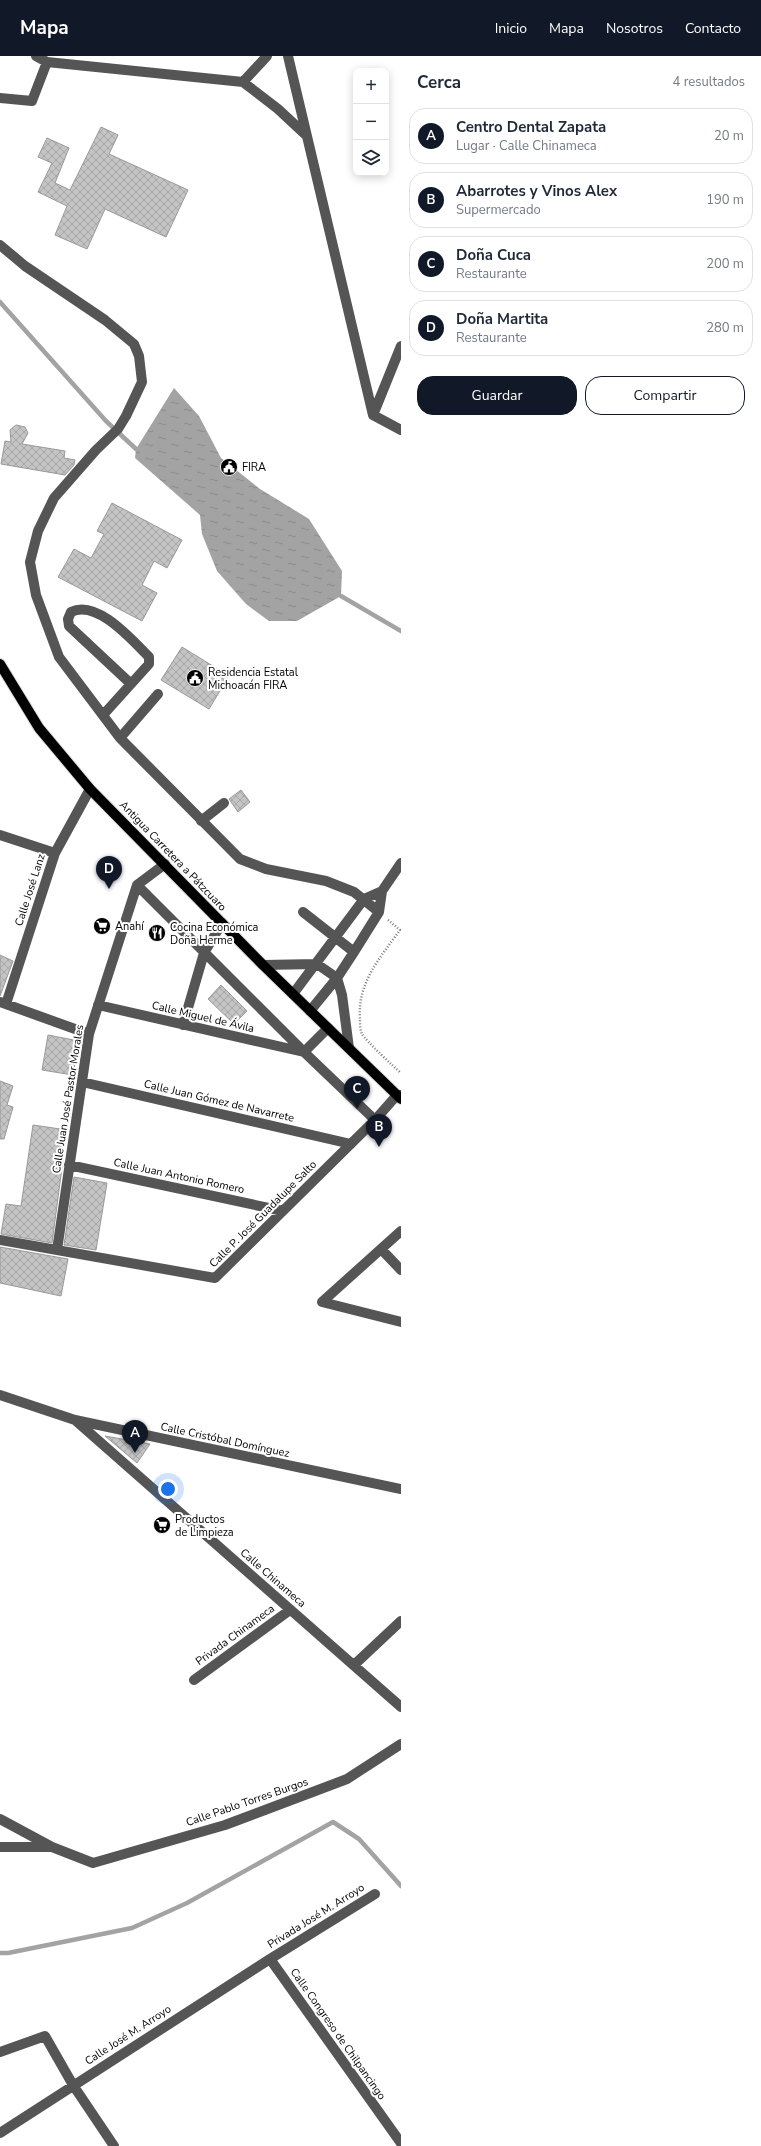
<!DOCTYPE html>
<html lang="es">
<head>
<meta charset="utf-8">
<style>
  :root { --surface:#fff; --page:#f6f6f7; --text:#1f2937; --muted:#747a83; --line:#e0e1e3; --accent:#111827 }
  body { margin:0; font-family:"Nunito Sans",sans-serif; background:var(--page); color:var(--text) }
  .controls { position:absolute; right:12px; top:12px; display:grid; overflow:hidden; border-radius:8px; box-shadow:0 2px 10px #0003 }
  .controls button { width:36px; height:36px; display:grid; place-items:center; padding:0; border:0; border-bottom:1px solid var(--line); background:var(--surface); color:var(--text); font:20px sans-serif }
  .you { position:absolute; left:168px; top:1433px; width:14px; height:14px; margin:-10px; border:3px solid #fff; border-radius:50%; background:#1a73e8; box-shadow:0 0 0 6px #1a73e833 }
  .badge { display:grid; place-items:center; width:26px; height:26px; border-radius:50%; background:var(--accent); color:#fff; font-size:13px; font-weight:700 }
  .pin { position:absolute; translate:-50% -33px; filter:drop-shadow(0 1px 2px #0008) }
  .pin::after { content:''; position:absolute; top:21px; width:14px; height:12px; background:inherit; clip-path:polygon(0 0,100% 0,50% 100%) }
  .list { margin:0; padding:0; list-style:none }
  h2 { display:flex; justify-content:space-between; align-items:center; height:52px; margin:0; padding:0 16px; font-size:17px }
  h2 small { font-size:13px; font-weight:400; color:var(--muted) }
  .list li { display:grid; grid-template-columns:26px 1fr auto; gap:12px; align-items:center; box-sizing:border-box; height:56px; margin:0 8px 8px; padding:0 8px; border:1px solid var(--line); border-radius:16px }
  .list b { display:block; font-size:15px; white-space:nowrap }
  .list p { margin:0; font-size:13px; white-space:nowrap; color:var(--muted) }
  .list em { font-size:13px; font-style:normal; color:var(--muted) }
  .actions { display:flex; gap:8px; padding:12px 16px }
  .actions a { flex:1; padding:9px 0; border:1px solid var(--accent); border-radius:16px; text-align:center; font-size:14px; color:var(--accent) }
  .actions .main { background:var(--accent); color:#fff }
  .icon { flex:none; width:22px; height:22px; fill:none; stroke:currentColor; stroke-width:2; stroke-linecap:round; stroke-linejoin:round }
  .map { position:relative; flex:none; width:401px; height:2090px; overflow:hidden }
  header { display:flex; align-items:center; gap:24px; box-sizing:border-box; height:56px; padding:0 20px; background:var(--accent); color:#fff }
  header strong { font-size:19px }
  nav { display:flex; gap:22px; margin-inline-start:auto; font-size:14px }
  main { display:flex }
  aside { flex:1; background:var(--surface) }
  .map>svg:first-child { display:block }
</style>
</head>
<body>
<header>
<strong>Mapa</strong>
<nav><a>Inicio</a><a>Mapa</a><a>Nosotros</a><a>Contacto</a></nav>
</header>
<main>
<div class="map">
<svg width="401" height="2090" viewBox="0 0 401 2090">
  <defs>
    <pattern id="water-ripples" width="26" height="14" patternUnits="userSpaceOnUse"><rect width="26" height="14" fill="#a3a3a3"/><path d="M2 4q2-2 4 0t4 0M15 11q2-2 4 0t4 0" fill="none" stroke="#8b8b8b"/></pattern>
    <pattern id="building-cross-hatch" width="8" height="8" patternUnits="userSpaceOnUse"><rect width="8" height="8" fill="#c4c4c4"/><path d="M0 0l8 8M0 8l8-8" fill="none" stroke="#a7a7a7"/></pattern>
  </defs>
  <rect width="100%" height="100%" fill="#fff"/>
  <!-- water -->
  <path fill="url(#water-ripples)" d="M 174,332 L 199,360 L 221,402 L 260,433 L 309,463 L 342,515 L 341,540 L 297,565 L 269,565 L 246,548 L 217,515 L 202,478 L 200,459 L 135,402 L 136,393 Z"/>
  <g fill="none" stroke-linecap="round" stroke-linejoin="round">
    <!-- stream -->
    <path stroke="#a3a3a3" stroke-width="4.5" d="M 0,246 L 106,365 L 136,393
      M 341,540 L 401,575
      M 0,1897 L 8,1897 L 132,1872 L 187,1847 L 333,1766 L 359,1783 L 401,1830"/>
  </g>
  <!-- building -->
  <path fill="url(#building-cross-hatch)" stroke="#999" d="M 101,71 L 118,79 L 109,98 L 188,134 L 166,181 L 105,153 L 87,193 L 55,179 L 67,150 L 38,136 L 52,107 L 38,101 L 47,82 L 69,92 L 55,127 L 70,134 Z
    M 16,369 L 25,371 L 28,377 L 22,388 L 65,395 L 64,402 L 75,404 L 74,409 L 65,419 L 1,408 L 5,385 L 11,386 L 10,374 Z
    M 112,447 L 182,484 L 167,512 L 154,505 L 142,529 L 157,537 L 142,565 L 58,521 L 74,493 L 91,502 L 104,478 L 97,475 Z
    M 182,591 L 229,620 L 209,653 L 161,624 Z
    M 241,734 L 250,746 L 238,756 L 229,743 Z
    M 0,899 L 13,905 L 0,940 Z
    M 221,929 L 247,955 L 234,968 L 208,943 Z
    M 48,979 L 79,985 L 73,1019 L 42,1014 Z
    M 0,1025 L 13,1030 L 7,1049 L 13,1051 L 4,1083 L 0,1083 Z
    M 33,1069 L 67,1074 L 52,1187 L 1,1178 L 6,1148 L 21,1150 Z
    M 74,1121 L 107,1127 L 96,1194 L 64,1189 Z
    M 0,1191 L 68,1203 L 61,1240 L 0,1227 Z
    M 105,1380 L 150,1388 L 137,1407 Z"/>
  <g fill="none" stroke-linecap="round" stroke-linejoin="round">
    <!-- major casing -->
    <g stroke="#dbdbdb" stroke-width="12">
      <path id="major" d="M 0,608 L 39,672 L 90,733 L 263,909 L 401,1043"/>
    </g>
    <!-- path -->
    <path stroke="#777" stroke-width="2.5" stroke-dasharray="1 2" stroke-linecap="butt" d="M 388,864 L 400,874 C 380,902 357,927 360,963 C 360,968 360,974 362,978 C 365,984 395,1012 401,1017"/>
    <!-- minor -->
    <path stroke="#555" stroke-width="10" d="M 36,0 L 47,6 L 243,26 L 278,53 L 307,80
      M 288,0 L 373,359 L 401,374
      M 243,26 L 267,0
      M 0,42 L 32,45 L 47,6
      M 0,189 L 25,210 L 105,264 L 134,288 L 139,300 L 142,326 L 126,360 L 118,373 L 96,394 L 54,442 L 38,475 L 30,506 L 36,539 L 59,601 L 120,682 L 240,803 L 266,813 L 326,825 L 354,836 L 379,856
      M 373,359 L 401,290
      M 103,659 L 149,608 L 149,601 C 132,584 97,543 71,556 L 68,563 L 69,570 L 130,627
      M 120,682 L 158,638
      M 201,765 L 224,747
      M 0,779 L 55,797
      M 137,829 L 304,996 L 375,1064
      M 137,829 L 165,808
      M 303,856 L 354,896
      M 263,909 L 317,908 L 337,922 L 342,939 L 349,992
      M 293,938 L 364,843 L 382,835
      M 0,946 L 89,978
      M 6,948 L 55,797 L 90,733
      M 98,949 L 304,996 L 328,972
      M 310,955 L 337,922 L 354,896 L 379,856 L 382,835 L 401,807
      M 183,969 L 204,897 L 222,867
      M 82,1026 L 351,1088
      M 69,1109 L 283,1155
      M 0,1184 L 215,1222 L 375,1064 L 397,1039 L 401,1039
      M 381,1193 L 401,1214
      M 57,1194 L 89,978 L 137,829
      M 322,1246 L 401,1175
      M 322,1246 L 401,1266
      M 0,1339 L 75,1364 L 401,1433
      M 75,1364 L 401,1651
      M 354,1609 L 401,1565
      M 194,1624 L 290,1554
      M 0,1763 L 52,1791 L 93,1807 L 225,1769 L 347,1723 L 401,1688
      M 0,1791 L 50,1791
      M 270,1903 L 401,2087
      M 0,1996 L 45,1980 L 73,2029 L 114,2090
      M 0,2077 L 270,1903 L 375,1838"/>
    <!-- major -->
    <use href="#major" stroke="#000" stroke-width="10"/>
  </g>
  <!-- icons -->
  <defs>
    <g id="civic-disc" transform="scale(0.9)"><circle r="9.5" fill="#000" stroke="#fff"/><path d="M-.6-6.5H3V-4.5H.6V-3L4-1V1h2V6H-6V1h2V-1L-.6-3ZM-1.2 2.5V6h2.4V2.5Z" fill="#fff"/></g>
    <g id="supermarket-disc" transform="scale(0.9)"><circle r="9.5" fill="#000" stroke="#fff"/><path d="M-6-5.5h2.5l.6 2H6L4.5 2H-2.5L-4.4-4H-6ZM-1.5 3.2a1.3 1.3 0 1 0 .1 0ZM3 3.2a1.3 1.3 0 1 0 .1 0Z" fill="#fff"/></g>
    <g id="restaurant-disc" transform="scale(0.9)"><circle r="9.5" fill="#000" stroke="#fff"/><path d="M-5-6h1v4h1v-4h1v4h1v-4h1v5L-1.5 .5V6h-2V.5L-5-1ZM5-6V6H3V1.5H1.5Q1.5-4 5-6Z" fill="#fff"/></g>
  </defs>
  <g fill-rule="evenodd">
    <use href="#civic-disc" x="229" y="411"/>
    <use href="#civic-disc" x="195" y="622"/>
    <use href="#supermarket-disc" x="102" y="870"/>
    <use href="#restaurant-disc" x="157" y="877"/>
    <use href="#supermarket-disc" x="162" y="1469"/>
  </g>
  <g text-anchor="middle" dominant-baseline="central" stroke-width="4" stroke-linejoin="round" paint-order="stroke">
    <!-- poi labels -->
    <g font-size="11" fill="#000" stroke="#fff" text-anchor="start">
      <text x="242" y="411">FIRA</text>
      <text x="208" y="616">Residencia Estatal<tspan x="208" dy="13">Michoacán FIRA</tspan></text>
      <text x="115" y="870">Anahí</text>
      <text x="170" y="871">Cocina Económica<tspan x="170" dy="13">Doña Herme</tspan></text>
      <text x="175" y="1463">Productos<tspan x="175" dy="13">de Limpieza</tspan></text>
    </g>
    <!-- street labels -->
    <g font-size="11" fill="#000" stroke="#fff">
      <text transform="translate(173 800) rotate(46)">Antigua Carretera a Pátzcuaro</text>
      <text transform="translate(30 834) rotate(-72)">Calle José Lanz</text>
      <text transform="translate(203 961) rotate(13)">Calle Miguel de Ávila</text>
      <text transform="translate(68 1043) rotate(-81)">Calle Juan José Pastor Morales</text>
      <text transform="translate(219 1045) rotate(13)">Calle Juan Gómez de Navarrete</text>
      <text transform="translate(179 1120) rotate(12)">Calle Juan Antonio Romero</text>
      <text transform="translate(263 1158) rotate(-45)">Calle P. José Guadalupe Salto</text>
      <text transform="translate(225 1384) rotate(12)">Calle Cristóbal Domínguez</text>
      <text transform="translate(273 1522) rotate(41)">Calle Chinameca</text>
      <text transform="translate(235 1579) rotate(-36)">Privada Chinameca</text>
      <text transform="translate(247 1746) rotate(-19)">Calle Pablo Torres Burgos</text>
      <text transform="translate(316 1860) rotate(-32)">Privada José M. Arroyo</text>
      <text transform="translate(338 1978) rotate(55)">Calle Congreso de Chilpancingo</text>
      <text transform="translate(128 1979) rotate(-33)">Calle José M. Arroyo</text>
    </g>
  </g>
</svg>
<div class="controls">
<button>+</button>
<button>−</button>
<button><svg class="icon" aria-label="layers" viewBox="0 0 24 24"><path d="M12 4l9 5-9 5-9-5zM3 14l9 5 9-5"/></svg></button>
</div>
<div class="you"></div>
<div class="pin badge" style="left:135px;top:1397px">A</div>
<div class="pin badge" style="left:379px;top:1091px">B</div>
<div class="pin badge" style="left:357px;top:1053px">C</div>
<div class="pin badge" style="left:109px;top:833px">D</div>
</div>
<aside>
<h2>Cerca<small>4 resultados</small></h2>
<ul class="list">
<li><span class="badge">A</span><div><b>Centro Dental Zapata</b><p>Lugar · Calle Chinameca</p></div><em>20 m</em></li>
<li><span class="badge">B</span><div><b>Abarrotes y Vinos Alex</b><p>Supermercado</p></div><em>190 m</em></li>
<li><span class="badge">C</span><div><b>Doña Cuca</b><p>Restaurante</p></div><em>200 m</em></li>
<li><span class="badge">D</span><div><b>Doña Martita</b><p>Restaurante</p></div><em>280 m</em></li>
</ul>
<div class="actions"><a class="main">Guardar</a><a>Compartir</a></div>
</aside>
</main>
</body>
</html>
